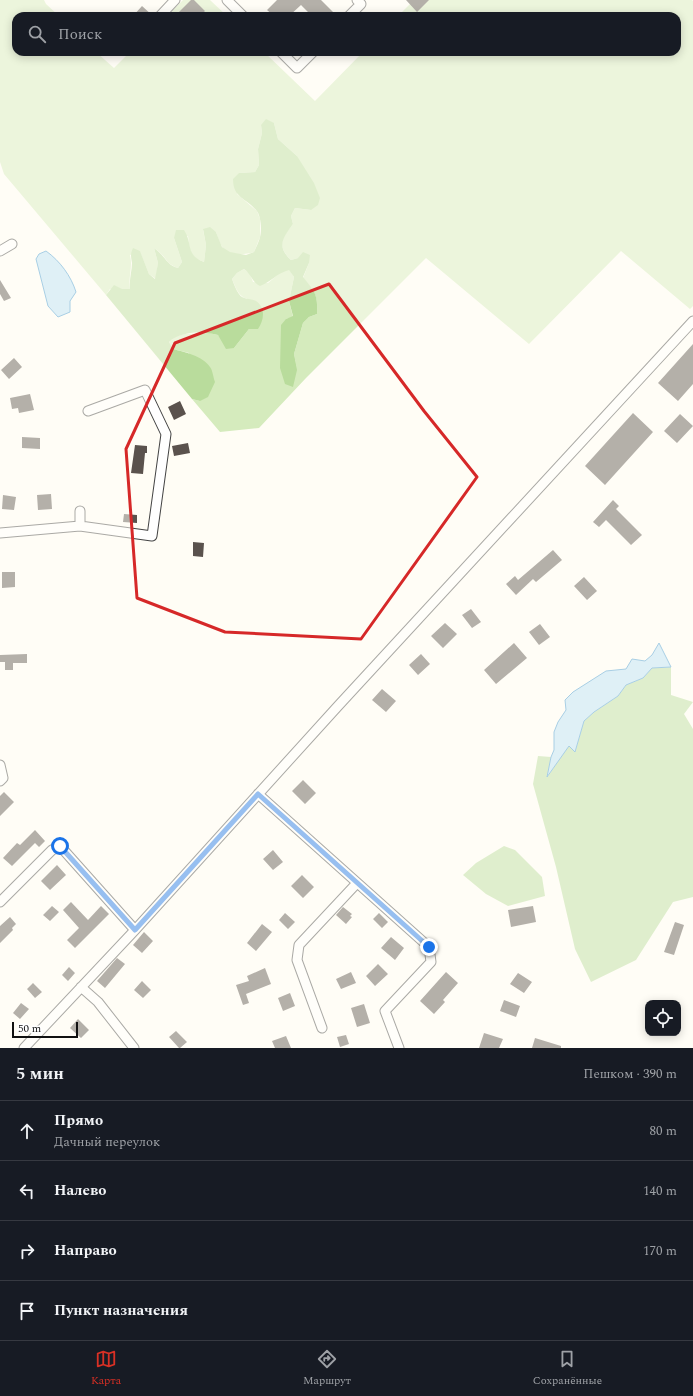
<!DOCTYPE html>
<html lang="ru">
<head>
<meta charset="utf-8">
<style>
  :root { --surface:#171b24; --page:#20242c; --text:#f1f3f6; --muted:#9ea1a6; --line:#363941; --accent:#d93025 }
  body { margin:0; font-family:Spectral,serif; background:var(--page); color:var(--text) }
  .controls { position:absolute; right:12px; bottom:12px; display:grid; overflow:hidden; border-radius:8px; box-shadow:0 2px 10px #0003 }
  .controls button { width:36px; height:36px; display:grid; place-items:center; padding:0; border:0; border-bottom:1px solid var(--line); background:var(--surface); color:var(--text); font:20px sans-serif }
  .scale { position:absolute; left:12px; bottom:10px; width:66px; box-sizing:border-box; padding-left:4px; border:2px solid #111; border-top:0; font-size:11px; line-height:14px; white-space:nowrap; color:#111; -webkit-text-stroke:3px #fff; paint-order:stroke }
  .stop { position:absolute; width:12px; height:12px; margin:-9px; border:3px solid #1a73e8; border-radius:50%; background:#fff }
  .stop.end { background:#1a73e8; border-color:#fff; box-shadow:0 1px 4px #0008 }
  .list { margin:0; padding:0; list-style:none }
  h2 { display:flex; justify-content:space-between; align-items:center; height:52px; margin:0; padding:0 16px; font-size:17px }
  h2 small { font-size:13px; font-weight:400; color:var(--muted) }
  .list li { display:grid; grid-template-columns:26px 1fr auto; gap:12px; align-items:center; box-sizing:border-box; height:60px; padding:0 16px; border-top:1px solid var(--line) }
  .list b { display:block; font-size:15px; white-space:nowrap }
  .list p { margin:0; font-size:13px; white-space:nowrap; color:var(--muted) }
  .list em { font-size:13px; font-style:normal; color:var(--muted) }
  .icon { flex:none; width:22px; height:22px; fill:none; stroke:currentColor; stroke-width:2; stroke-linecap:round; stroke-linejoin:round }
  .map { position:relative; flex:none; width:693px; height:1048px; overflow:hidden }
  .search { position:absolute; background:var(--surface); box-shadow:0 2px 10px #0003; left:12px; right:12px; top:12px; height:44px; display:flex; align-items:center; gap:10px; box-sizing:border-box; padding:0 14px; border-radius:12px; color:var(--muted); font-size:15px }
  .sheet { height:292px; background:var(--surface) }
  nav { display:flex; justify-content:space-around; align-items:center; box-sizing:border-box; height:56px; border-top:1px solid var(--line); background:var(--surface); font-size:11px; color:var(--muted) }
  nav a { display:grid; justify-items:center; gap:2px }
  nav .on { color:var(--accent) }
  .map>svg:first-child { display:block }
</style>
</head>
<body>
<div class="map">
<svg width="693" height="1048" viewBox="0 0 693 1048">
  <rect width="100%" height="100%" fill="#fffdf5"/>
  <!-- green -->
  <path fill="#d5ebbd" d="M 0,0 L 44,0 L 46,4 L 59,16 L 16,16 L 16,52 L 96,52 L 114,68 L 130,52 L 264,52 L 315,101 L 363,52 L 677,52 L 677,16 L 398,16 L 414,0 L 692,0 L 693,1 L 693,306 L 690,309 L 621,251 L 529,344 L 426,258 L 306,378 L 259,428 L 220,432 L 192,399 L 200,401 L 189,353 L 173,349 L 169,342 L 175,337 L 184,334 L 209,333 L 218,335 L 234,348 L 249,329 L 255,301 C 239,298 238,293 232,279 L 237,273 L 244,269 L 250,274 L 253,282 L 268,283 L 281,272 L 289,269 L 294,277 L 289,301 L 293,317 L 286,319 L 297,370 L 294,354 L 303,323 L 309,317 L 317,314 C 318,295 315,292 303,278 L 309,263 L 298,258 L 291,260 C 276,245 282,238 293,224 L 291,216 L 295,208 L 311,210 L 297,156 L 278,139 L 274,123 L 261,125 L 262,133 L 258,149 L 259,165 L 255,172 L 239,173 L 237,194 L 257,211 L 260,219 L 260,237 L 254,252 C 245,255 229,256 223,248 C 220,244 218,237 216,232 L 203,230 L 206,245 L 204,262 C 189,256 190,251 188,236 L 174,238 L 182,262 L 178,268 C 165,264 166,255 154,248 L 158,263 L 156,279 L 149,274 L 140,252 L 130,255 C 133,267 128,277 130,289 L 110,289 L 106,295 L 4,174 L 0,162 Z
    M 183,0 L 210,0 L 227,16 L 167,16 Z"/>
  <!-- forest -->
  <path fill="#b9dc9c" d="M 266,119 L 274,123 L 278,139 L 297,156 L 314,183 L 320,198 L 318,205 L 311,210 L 295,208 L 291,216 L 293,224 C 283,238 276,246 291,260 L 298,258 L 303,252 L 310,255 L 309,263 L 303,277 C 315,292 318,294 317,314 L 309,317 L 303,323 L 294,354 L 297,370 L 293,387 L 285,384 L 280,368 L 281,325 L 286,319 L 293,316 L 289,301 L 294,277 L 289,270 C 277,273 271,282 260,286 C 251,281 252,275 244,269 L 237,273 L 232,279 C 234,284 236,290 239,294 C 243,300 250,298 256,301 C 266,308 264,320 258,329 L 249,329 L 234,348 L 226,349 L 218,335 C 203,331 181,331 169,342 L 173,349 C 184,352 203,356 210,367 C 213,371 213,377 215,382 L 208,397 L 200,401 L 192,399 L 106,295 L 114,285 L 122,289 L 130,289 C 129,279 132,271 132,263 C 131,256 130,255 133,248 L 140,251 L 149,274 L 155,279 L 158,263 L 154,248 C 165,255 166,265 178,268 L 182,262 L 174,238 L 176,230 L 184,230 C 193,243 185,255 204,262 L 206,245 L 203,229 L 210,227 L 216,232 L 222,247 L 230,252 L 246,255 L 254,252 C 256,247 259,242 260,237 C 262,230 261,215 256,210 C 246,198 233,198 233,179 L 239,173 L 255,172 L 259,165 L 258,149 L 262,133 L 261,125 Z
    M 671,667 L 671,695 L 693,702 L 684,714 L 693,729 L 693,897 L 673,902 L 636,960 L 591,982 L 575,949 L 556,867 L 533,784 L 538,756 L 551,757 L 548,776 L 569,745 L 575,752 L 584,721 L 594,712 L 618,696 L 626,685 L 643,678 L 652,668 Z
    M 504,846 L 515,850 L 542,877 L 545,896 L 508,906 L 486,894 L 463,875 L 476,863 Z"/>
  <!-- water -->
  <path fill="#b9e0f7" stroke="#3f96cf" d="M 46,251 C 60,261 71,276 76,292 L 70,301 L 70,312 L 58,317 L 48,306 L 36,259 L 39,254 Z
    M 659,643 L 671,667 L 652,668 L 643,678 L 626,685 L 618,696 L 594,712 L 584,721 L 575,752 L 569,746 L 547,777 L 551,757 L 554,750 L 554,732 L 558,722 L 566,710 L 565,700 L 573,692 L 606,671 L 626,669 L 632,659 L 645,661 L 652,655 Z"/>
  <!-- building -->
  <path fill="#5a524d" d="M 191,0 L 194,0 L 205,11 L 200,16 L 175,16 Z
    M 277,0 L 321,0 L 337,16 L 312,16 L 301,5 L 289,16 L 274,16 L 267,10 Z
    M 406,0 L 429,0 L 417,12 Z
    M 142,6 L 153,16 L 133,16 Z
    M 0,280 L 11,298 L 4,301 L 0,294 Z
    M 693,344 L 693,384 L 678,401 L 658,383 Z
    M 14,358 L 22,367 L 9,379 L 1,370 Z
    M 30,394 L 34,410 L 19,413 L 18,408 L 12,409 L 10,398 Z
    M 180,401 L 186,414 L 174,420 L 168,407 Z
    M 633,413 L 653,432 L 605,485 L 585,466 Z
    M 680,414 L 693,426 L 677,443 L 664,431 Z
    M 22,437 L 40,438 L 40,449 L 22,448 Z
    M 188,443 L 190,453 L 174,456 L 172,446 Z
    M 135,445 L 147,446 L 147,453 L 145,453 L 143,474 L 131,473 Z
    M 51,494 L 52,509 L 38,510 L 37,495 Z
    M 3,495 L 16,497 L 14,510 L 2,509 Z
    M 613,500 L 619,506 L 616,509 L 642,535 L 631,545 L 606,520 L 599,527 L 593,522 Z
    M 124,514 L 137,515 L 137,523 L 123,522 Z
    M 193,542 L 204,543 L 203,557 L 193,556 Z
    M 553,550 L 562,560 L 536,582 L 533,579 L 516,595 L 506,584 L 515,576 L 518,580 Z
    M 2,572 L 15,572 L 15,587 L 2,588 Z
    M 584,577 L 597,591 L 587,600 L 574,586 Z
    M 471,609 L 481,622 L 472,628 L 462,615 Z
    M 445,623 L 457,634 L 443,648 L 431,636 Z
    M 540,624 L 550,637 L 539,645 L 529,632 Z
    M 514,643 L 527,658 L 496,684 L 484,670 Z
    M 27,654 L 27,663 L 13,663 L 13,670 L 5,670 L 5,662 L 0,662 L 0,655 Z
    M 421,654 L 430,664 L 418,675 L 409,665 Z
    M 382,689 L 396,701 L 386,712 L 372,700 Z
    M 303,780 L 316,793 L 305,804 L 292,791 Z
    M 4,792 L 14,802 L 0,816 L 0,796 Z
    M 35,830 L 45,841 L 39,847 L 35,843 L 12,866 L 3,858 L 17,843 L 20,845 Z
    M 273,850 L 283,862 L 273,870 L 263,859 Z
    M 57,865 L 66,875 L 50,890 L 41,881 Z
    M 302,875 L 314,887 L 303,898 L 291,886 Z
    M 71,902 L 88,920 L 101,906 L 109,914 L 75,948 L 67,940 L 79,928 L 63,910 Z
    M 52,906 L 59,912 L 50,921 L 43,915 Z
    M 533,906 L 536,922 L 511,927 L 508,910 Z
    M 343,907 L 352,914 L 350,916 L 352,917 L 346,924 L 336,915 Z
    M 285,913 L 295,922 L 288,929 L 279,920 Z
    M 379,913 L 388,922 L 382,928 L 373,919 Z
    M 10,917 L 16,924 L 12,928 L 13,930 L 0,943 L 0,926 Z
    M 675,922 L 684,925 L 674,955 L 664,952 Z
    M 262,924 L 272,932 L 256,951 L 247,943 Z
    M 144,932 L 153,941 L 142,953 L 133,945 Z
    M 391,937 L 404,948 L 395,960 L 381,948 Z
    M 117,958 L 125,964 L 105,988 L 97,981 Z
    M 378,964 L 388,974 L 375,986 L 366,976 Z
    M 69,967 L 75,973 L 68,981 L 62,975 Z
    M 265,968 L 271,984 L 246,994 L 249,1003 L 243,1005 L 236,985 L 249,981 L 247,976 Z
    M 351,972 L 356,983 L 341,989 L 336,979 Z
    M 446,972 L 458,983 L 443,1000 L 445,1002 L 434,1014 L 420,1001 Z
    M 518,973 L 532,982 L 524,993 L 510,984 Z
    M 142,981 L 151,990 L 143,998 L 134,990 Z
    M 33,983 L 42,992 L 35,998 L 27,989 Z
    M 290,993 L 295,1006 L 283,1011 L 278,998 Z
    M 504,1000 L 520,1006 L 516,1017 L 500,1011 Z
    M 21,1003 L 29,1009 L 20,1019 L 13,1013 Z
    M 364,1004 L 370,1023 L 357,1027 L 351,1008 Z
    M 78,1019 L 89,1030 L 81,1038 L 70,1028 Z
    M 176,1031 L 187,1042 L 180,1048 L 179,1048 L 169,1037 Z
    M 484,1033 L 503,1039 L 499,1048 L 479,1048 Z
    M 346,1035 L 349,1044 L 340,1047 L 337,1037 Z
    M 286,1036 L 291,1048 L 275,1048 L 272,1041 Z
    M 535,1038 L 561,1046 L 561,1048 L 532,1048 Z"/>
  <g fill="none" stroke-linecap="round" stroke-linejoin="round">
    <!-- minor casing -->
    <g stroke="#444" stroke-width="11">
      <path id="minor" d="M 227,0 L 243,16
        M 160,16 L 175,0
        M 349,16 L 361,4 L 357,0
        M 281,52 L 297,68 L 313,52
        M 0,251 L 12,244
        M 80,526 L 80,511
        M 0,533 L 80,526 L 152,536 L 166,434 L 145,390 L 88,411
        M 0,765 L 3,778 L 0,781
        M 258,794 L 429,947 L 431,962 L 385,1011 L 399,1048
        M 0,902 L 52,850 L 60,846 L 135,930
        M 81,987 L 98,1002 L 134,1048
        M 322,1028 L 297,960 L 299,945 L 357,883
        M 24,1048 L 135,930 L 338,706 L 693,321"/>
    </g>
    <!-- minor -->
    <use href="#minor" stroke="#fff" stroke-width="9"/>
  </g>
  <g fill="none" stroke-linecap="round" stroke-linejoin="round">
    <!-- route -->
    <path stroke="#1a73e8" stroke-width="5" d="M 60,846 L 135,930 L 258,794 L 429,947"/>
  </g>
  <!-- marked area -->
  <path d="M0 0H693V1048H0ZM 329,284 L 424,411 L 477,477 L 361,639 L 225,632 L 137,598 L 126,449 L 175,343 Z" fill="#fffdf5" fill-opacity=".55" fill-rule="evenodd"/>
  <path fill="none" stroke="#d62828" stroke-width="3" stroke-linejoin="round" d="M 329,284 L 424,411 L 477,477 L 361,639 L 225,632 L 137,598 L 126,449 L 175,343 Z"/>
</svg>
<div class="controls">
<button><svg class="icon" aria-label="locate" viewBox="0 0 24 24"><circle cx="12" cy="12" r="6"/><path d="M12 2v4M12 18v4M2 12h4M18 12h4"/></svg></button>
</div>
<div class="scale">50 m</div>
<div class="stop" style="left:60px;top:846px"></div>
<div class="stop end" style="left:429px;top:947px"></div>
<div class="search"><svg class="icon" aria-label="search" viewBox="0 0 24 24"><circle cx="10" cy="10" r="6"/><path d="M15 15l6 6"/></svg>Поиск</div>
</div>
<section class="sheet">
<h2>5 мин<small>Пешком · 390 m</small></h2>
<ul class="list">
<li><svg class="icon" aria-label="ahead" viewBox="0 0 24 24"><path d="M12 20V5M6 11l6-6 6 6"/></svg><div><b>Прямо</b><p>Дачный переулок</p></div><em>80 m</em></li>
<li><svg class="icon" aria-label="left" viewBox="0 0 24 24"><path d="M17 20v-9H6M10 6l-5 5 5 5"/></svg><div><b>Налево</b></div><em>140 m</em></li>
<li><svg class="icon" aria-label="right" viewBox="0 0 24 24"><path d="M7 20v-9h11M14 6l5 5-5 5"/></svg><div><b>Направо</b></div><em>170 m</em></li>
<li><svg class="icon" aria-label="arrive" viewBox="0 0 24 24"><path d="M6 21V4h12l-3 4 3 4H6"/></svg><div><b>Пункт назначения</b></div></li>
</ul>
</section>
<nav>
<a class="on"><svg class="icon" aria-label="map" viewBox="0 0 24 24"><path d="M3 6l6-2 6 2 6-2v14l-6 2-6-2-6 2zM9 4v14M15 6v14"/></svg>Карта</a>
<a><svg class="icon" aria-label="directions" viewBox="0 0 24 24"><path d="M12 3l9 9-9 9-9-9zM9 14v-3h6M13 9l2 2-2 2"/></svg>Маршрут</a>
<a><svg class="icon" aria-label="saved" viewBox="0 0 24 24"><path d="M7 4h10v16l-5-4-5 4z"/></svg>Сохранённые</a>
</nav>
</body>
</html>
